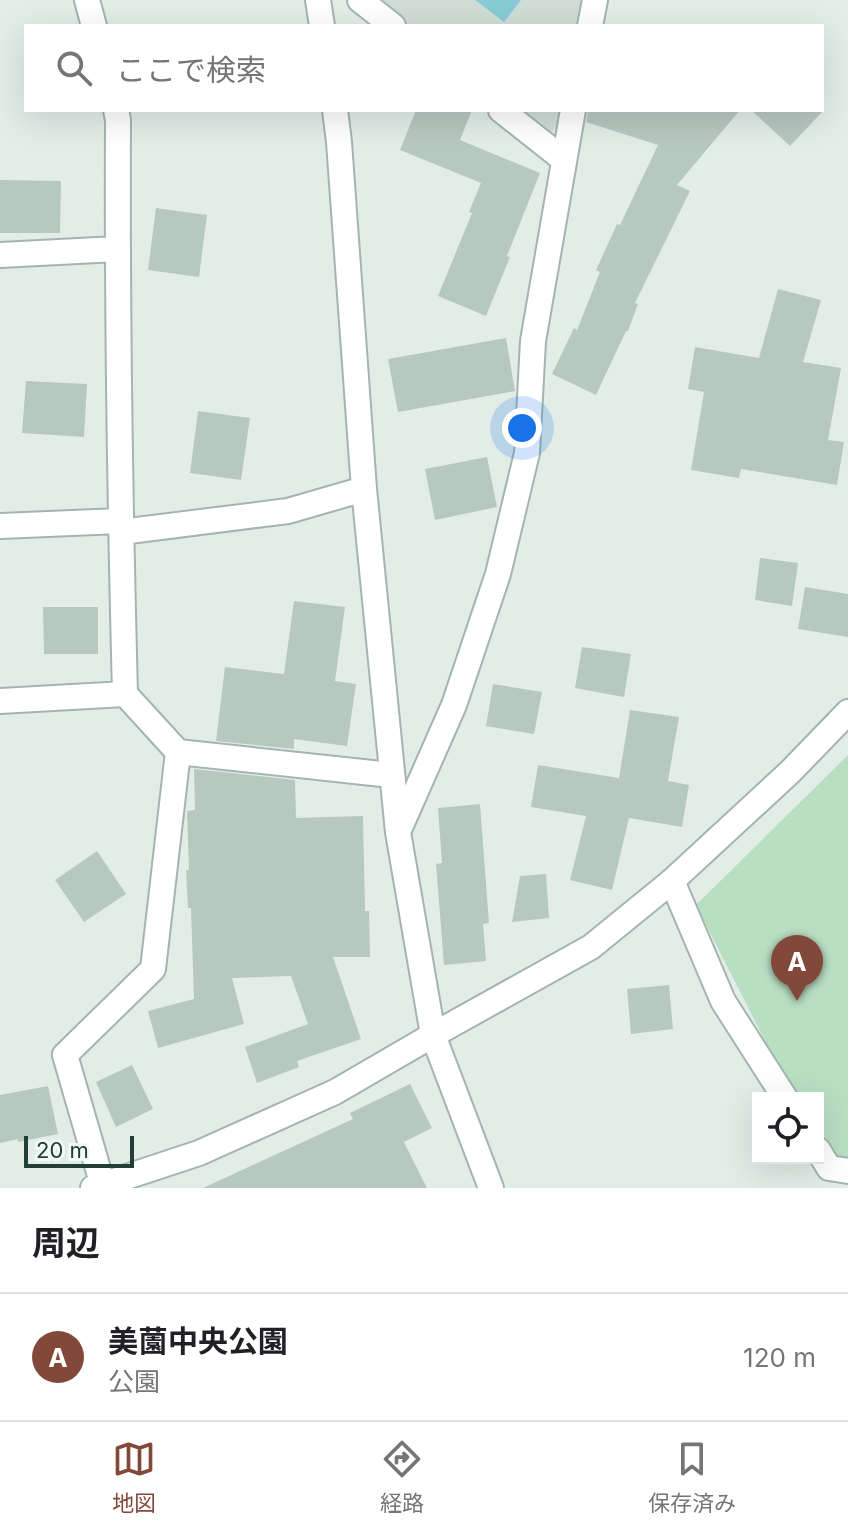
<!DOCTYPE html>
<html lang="ja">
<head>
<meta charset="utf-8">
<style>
  :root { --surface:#fff; --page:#f2f2f2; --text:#202124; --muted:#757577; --line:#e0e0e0; --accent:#824839 }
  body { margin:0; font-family:Inter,"Noto Sans JP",sans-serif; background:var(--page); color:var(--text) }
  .controls { position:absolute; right:24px; bottom:24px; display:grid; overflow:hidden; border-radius:0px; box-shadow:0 8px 32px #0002 }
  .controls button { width:72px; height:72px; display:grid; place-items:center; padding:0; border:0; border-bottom:2px solid var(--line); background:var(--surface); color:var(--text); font:40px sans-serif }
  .scale { position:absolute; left:24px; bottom:20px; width:110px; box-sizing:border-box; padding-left:8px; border:4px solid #213f36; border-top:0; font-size:22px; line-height:28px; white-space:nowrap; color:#213f36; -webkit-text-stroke:6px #f3f9f6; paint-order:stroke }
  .you { position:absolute; left:522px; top:428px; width:28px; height:28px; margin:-20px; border:6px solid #fff; border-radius:50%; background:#1a73e8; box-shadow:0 0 0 12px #1a73e833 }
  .badge { display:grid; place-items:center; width:52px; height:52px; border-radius:50%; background:var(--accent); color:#fff; font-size:26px; font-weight:700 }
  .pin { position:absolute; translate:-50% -66px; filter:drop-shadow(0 2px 4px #0008) }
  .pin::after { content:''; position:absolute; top:42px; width:28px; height:24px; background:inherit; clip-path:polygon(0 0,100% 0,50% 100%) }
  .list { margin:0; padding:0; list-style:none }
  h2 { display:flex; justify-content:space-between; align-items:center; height:104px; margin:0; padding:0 32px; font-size:34px }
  h2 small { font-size:26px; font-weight:400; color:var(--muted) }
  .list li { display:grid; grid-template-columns:52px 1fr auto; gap:24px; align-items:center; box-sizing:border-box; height:128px; padding:0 32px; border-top:2px solid var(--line) }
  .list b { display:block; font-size:30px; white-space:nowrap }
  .list p { margin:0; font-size:26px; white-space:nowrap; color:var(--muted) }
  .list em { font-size:26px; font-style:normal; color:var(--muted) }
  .icon { flex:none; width:44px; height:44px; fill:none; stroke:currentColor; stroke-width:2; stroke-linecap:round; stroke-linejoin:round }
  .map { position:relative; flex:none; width:848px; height:1188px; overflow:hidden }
  .search { position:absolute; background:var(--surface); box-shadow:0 8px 32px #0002; left:24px; right:24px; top:24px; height:88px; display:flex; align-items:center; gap:20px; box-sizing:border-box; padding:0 28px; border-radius:0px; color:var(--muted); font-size:30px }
  .sheet { height:232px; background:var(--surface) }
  nav { display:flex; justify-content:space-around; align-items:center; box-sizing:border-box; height:112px; border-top:2px solid var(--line); background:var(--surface); font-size:22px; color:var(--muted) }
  nav a { display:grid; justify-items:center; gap:4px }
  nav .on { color:var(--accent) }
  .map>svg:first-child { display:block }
</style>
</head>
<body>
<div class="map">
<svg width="848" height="1188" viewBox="0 0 848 1188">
  <rect width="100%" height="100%" fill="#e2ede8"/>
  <!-- built -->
  <path fill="#d0ddd7" d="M 375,0 L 585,0 L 581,26 L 409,26 Z
    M 519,110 L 566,110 L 564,122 L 549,133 Z"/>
  <!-- green -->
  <path fill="#b9dfc3" d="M 848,755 L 848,1169 L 818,1146 L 818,1098 L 794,1098 L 696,905 Z"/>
  <!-- water -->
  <path fill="#87cbd5" d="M 475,0 L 521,0 L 504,22 Z"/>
  <!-- building -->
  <path fill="#b7c8c1" d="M 416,110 L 472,110 L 460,140 L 540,173 L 507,256 L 510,257 L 486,316 L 438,296 L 472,213 L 469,212 L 481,183 L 400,150 Z
    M 588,110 L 740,110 L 677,185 L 690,191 L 635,303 L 638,304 L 628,331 L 626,331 L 596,395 L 552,374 L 574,328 L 577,330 L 600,272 L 596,270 L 617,224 L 620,225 L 658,145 L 586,122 Z
    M 751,110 L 824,110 L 790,146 Z
    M 0,180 L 61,181 L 60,233 L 0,233 Z
    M 156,208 L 207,215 L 199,277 L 148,270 Z
    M 778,289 L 821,300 L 803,362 L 841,368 L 828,440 L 844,442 L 837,485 L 741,469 L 739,478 L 691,470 L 704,392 L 688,389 L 695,347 L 759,358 Z
    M 506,338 L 515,391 L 398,412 L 388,359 Z
    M 26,381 L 87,384 L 84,437 L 22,433 Z
    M 198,411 L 250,418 L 241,480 L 190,473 Z
    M 487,457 L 497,507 L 435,520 L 425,469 Z
    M 760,558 L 798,563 L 792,606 L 755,600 Z
    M 805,587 L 848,594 L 848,637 L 798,629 Z
    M 294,601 L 345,607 L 335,681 L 356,684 L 347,746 L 294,739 L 294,749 L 216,741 L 225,667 L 284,674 Z
    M 43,607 L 98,607 L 98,654 L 44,654 Z
    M 582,647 L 631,654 L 624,697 L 575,688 Z
    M 493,684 L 542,692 L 534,734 L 486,726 Z
    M 630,710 L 679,717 L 668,781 L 689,785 L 682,827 L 629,818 L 612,890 L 570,880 L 586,816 L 531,807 L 538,765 L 619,778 Z
    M 194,769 L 295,780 L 296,818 L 363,816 L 365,911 L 369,911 L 370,957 L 333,957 L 361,1039 L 297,1061 L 299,1067 L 257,1083 L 245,1047 L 308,1024 L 291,976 L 232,978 L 244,1024 L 158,1048 L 148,1011 L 194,999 L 191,908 L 188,908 L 186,870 L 189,870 L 187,811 L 195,810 Z
    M 480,804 L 489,923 L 483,924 L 486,961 L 444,965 L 436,864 L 442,863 L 438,808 Z
    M 97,851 L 126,894 L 84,922 L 55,880 Z
    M 546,874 L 549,918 L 512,922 L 520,876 Z
    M 669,985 L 673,1029 L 631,1034 L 627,989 Z
    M 132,1065 L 153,1109 L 116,1127 L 96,1082 Z
    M 410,1084 L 432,1128 L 404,1142 L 427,1188 L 203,1188 L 353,1119 L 350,1113 Z
    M 48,1086 L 58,1134 L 18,1142 L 18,1139 L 0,1143 L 0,1095 Z"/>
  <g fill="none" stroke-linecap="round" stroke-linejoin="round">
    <!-- minor casing -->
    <g stroke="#a4b5af" stroke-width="28">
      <path id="minor" d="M 87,0 L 94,26
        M 318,0 L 322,26
        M 360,0 L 393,26
        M 590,26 L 595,0
        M 335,110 L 339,142 L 364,489 L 398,832 L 433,1035 L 491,1188
        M 501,110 L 563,159
        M 0,255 L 117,249
        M 0,526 L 120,521
        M 121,532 L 288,511 L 364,489
        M 125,694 L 178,752 L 391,775
        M 0,701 L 125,694 C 120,502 117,311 118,120 L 116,110
        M 398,832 L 454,705 L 498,574 L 527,453 L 533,341 L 573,110
        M 672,881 L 723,1001 L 785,1098
        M 818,1150 L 829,1168 L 848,1171
        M 103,1186 L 65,1055 L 153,969 L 178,752
        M 93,1188 L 199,1153 L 335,1092 L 433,1035"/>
    </g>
    <!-- tertiary casing -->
    <g stroke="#a4b5af" stroke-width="28">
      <path id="tertiary" d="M 433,1035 L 591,947 L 672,881 L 790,772 L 848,712"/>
    </g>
    <!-- minor -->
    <use href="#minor" stroke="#fff" stroke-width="24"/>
    <!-- tertiary -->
    <use href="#tertiary" stroke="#fff" stroke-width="24"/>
  </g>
</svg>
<div class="controls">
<button><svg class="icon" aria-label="locate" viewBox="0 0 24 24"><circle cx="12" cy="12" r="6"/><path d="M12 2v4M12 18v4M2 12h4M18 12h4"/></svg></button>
</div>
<div class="scale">20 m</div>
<div class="you"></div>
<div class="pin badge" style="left:797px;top:1001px">A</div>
<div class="search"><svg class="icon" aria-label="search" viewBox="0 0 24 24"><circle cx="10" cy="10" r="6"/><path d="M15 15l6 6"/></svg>ここで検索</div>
</div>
<section class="sheet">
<h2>周辺<small></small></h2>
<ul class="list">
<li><span class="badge">A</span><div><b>美薗中央公園</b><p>公園</p></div><em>120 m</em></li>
</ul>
</section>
<nav>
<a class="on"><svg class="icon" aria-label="map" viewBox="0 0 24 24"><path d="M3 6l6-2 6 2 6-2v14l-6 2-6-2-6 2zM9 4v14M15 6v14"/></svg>地図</a>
<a><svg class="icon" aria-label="directions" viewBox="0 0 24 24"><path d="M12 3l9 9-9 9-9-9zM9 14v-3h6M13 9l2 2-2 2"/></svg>経路</a>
<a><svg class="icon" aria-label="saved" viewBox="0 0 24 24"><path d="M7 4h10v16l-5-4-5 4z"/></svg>保存済み</a>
</nav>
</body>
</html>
